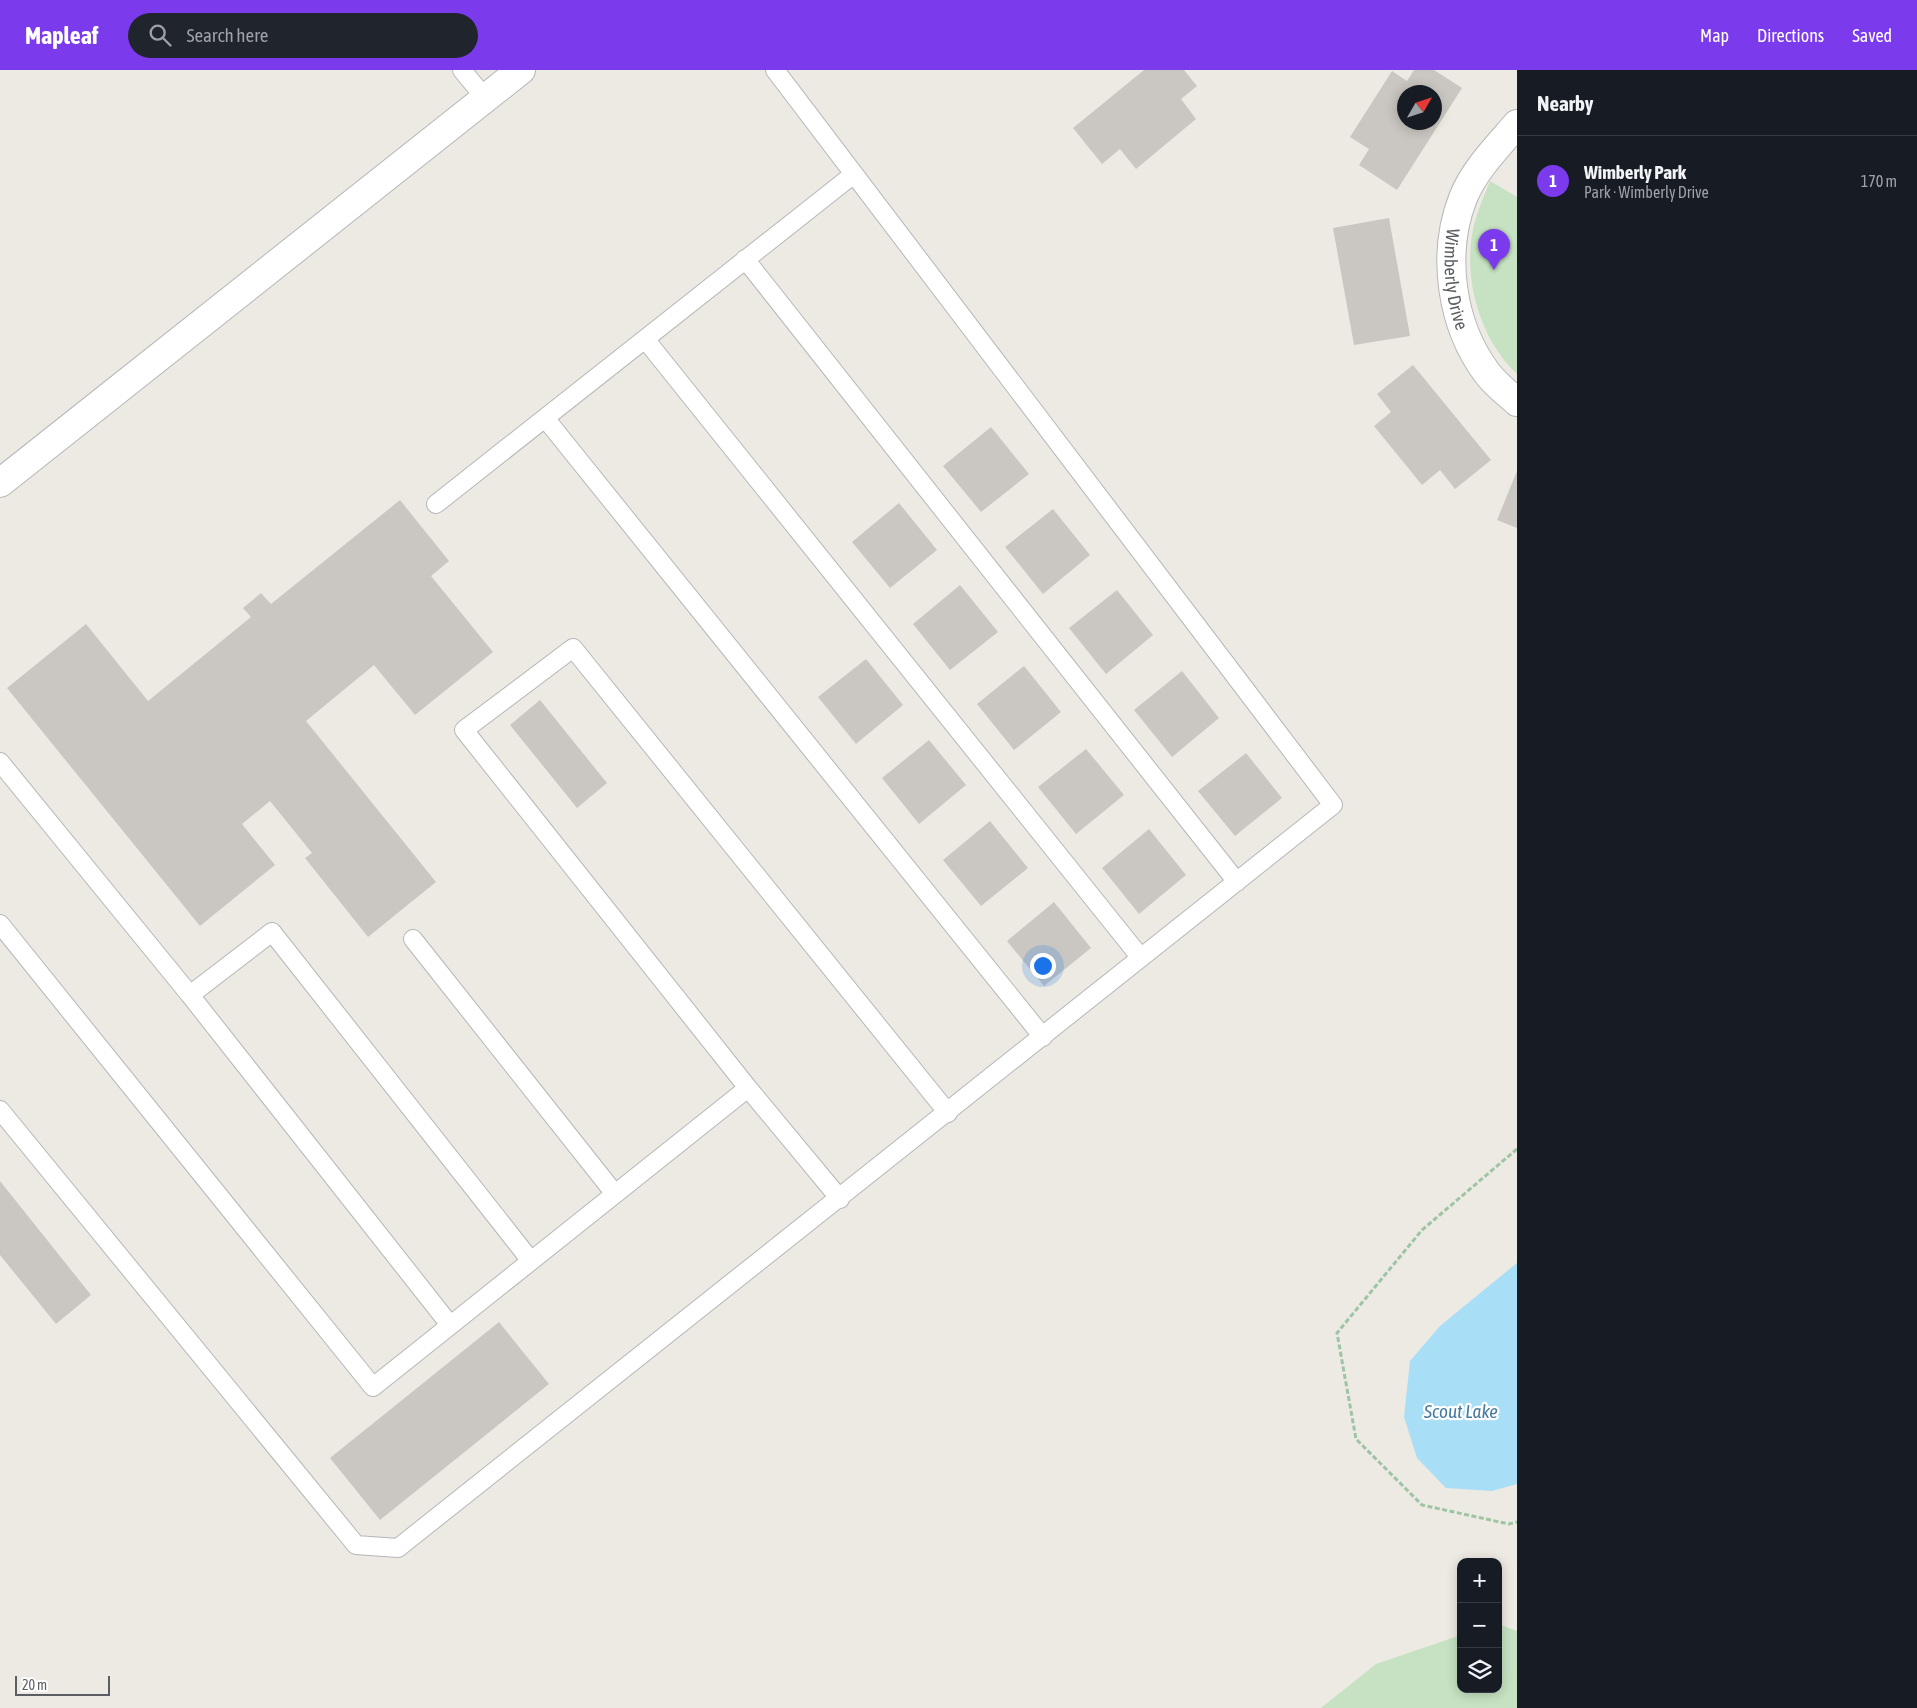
<!DOCTYPE html>
<html lang="en">
<head>
<meta charset="utf-8">
<style>
  :root { --surface:#171b24; --page:#20242c; --text:#f1f3f6; --muted:#9ea1a6; --line:#363941; --accent:#7c3aed }
  body { margin:0; font-family:"Asap Condensed",sans-serif; background:var(--page); color:var(--text) }
  .controls { position:absolute; right:15px; bottom:15px; display:grid; overflow:hidden; border-radius:10px; box-shadow:0 2px 12px #0003 }
  .controls button { width:45px; height:45px; display:grid; place-items:center; padding:0; border:0; border-bottom:1px solid var(--line); background:var(--surface); color:var(--text); font:25px sans-serif }
  .compass { position:absolute; left:1397px; top:15px; width:45px; height:45px; border-radius:50%; background:var(--surface); box-shadow:0 2px 12px #0003; rotate:51deg }
  .scale { position:absolute; left:15px; bottom:12px; width:95px; box-sizing:border-box; padding-left:5px; border:2px solid #5b5f63; border-top:0; font-size:14px; line-height:18px; white-space:nowrap; color:#5b5f63; -webkit-text-stroke:4px #fff; paint-order:stroke }
  .you { position:absolute; left:1042px; top:895px; width:18px; height:18px; margin:-12px; border:4px solid #fff; border-radius:50%; background:#1a73e8; box-shadow:0 0 0 8px #1a73e833 }
  .badge { display:grid; place-items:center; width:32px; height:32px; border-radius:50%; background:var(--accent); color:#fff; font-size:16px; font-weight:700 }
  .pin { position:absolute; translate:-50% -41px; filter:drop-shadow(0 1px 2px #0008) }
  .pin::after { content:''; position:absolute; top:26px; width:18px; height:15px; background:inherit; clip-path:polygon(0 0,100% 0,50% 100%) }
  .list { margin:0; padding:0; list-style:none }
  h2 { display:flex; justify-content:space-between; align-items:center; height:65px; margin:0; padding:0 20px; font-size:21px }
  h2 small { font-size:16px; font-weight:400; color:var(--muted) }
  .list li { display:grid; grid-template-columns:32px 1fr auto; gap:15px; align-items:center; box-sizing:border-box; height:90px; padding:0 20px; border-top:1px solid var(--line) }
  .list b { display:block; font-size:19px; white-space:nowrap }
  .list p { margin:0; font-size:16px; white-space:nowrap; color:var(--muted) }
  .list em { font-size:16px; font-style:normal; color:var(--muted) }
  .icon { flex:none; width:28px; height:28px; fill:none; stroke:currentColor; stroke-width:2; stroke-linecap:round; stroke-linejoin:round }
  .map { position:relative; flex:none; width:1517px; height:1638px; overflow:hidden }
  header { display:flex; align-items:center; gap:30px; box-sizing:border-box; height:70px; padding:0 25px; background:var(--accent); color:#fff }
  header strong { font-size:24px }
  nav { display:flex; gap:28px; margin-inline-start:auto; font-size:18px }
  .search { width:350px; height:45px; background:var(--page); display:flex; align-items:center; gap:12px; box-sizing:border-box; padding:0 18px; border-radius:28px; color:var(--muted); font-size:19px }
  main { display:flex }
  aside { flex:1; background:var(--surface) }
  .map>svg:first-child { display:block }
</style>
</head>
<body>
<header>
<strong>Mapleaf</strong>
<div class="search"><svg class="icon" aria-label="search" viewBox="0 0 24 24"><circle cx="10" cy="10" r="6"/><path d="M15 15l6 6"/></svg>Search here</div>
<nav><a>Map</a><a>Directions</a><a>Saved</a></nav>
</header>
<main>
<div class="map">
<svg width="1517" height="1638" viewBox="0 0 1517 1638">
  <rect width="100%" height="100%" fill="#edeae3"/>
  <!-- green -->
  <path fill="#c6e2c2" d="M 1490,111 L 1517,127 L 1517,304 C 1478,267 1461,203 1475,151 C 1479,137 1485,124 1490,111 Z
    M 1498,1554 L 1517,1561 L 1517,1638 L 1321,1638 L 1376,1594 L 1461,1565 L 1461,1619 L 1498,1619 Z"/>
  <!-- water -->
  <path fill="#a9def7" d="M 1517,1193 L 1517,1414 L 1492,1421 L 1446,1418 L 1417,1388 L 1404,1347 L 1410,1291 L 1440,1256 Z"/>
  <!-- building -->
  <path fill="#cac7c2" fill-rule="evenodd" d="M 1144,0 L 1184,0 L 1197,16 L 1181,29 L 1196,49 L 1136,99 L 1120,79 L 1102,94 L 1073,58 Z
    M 1414,0 L 1434,0 L 1462,18 L 1397,120 L 1359,95 L 1369,79 L 1350,67 L 1392,1 L 1407,11 ZM 1404,22 L 1434,22 L 1434,52 L 1404,52 Z
    M 1389,148 L 1410,266 L 1354,275 L 1333,158 Z
    M 1413,295 L 1491,390 L 1455,419 L 1440,400 L 1422,415 L 1374,356 L 1391,342 L 1377,324 Z
    M 991,357 L 1029,404 L 981,442 L 943,396 Z
    M 1517,401 L 1517,458 L 1497,450 Z
    M 400,430 L 449,491 L 431,506 L 493,582 L 415,645 L 374,595 L 306,651 L 436,812 L 368,867 L 305,788 L 312,783 L 270,731 L 242,754 L 275,795 L 200,856 L 7,618 L 86,554 L 148,631 L 251,547 L 243,538 L 261,523 L 271,534 Z
    M 899,433 L 937,480 L 890,518 L 852,472 Z
    M 1053,439 L 1090,485 L 1043,524 L 1005,477 Z
    M 960,515 L 998,562 L 950,600 L 913,554 Z
    M 1117,520 L 1153,565 L 1106,604 L 1069,558 Z
    M 866,589 L 903,635 L 856,674 L 818,627 Z
    M 1024,596 L 1061,642 L 1014,680 L 977,634 Z
    M 1182,601 L 1219,648 L 1172,687 L 1134,640 Z
    M 540,630 L 607,713 L 577,738 L 510,655 Z
    M 929,670 L 966,715 L 919,754 L 882,708 Z
    M 1086,679 L 1124,725 L 1076,764 L 1038,717 Z
    M 1246,683 L 1282,728 L 1235,766 L 1198,721 Z
    M 990,751 L 1028,798 L 981,836 L 943,790 Z
    M 1149,759 L 1186,805 L 1139,844 L 1102,798 Z
    M 1054,832 L 1091,878 L 1044,916 L 1007,871 Z
    M 0,1111 L 91,1225 L 56,1254 L 0,1185 Z
    M 499,1252 L 549,1314 L 380,1450 L 330,1388 Z"/>
  <g fill="none" stroke-linecap="round" stroke-linejoin="round">
    <!-- service casing -->
    <g stroke="#b4b6b9" stroke-width="20">
      <path id="service" d="M 462,0 L 485,28
        M 745,189 L 1237,812
        M 645,269 L 1141,888
        M 545,348 L 1043,967
        M 436,434 L 854,104
        M 0,692 L 190,925 L 272,862 L 531,1191
        M 0,854 L 373,1317 L 748,1018 L 840,1129
        M 413,869 L 615,1124
        M 190,925 L 450,1255
        M 748,1018 L 464,660 L 573,578 L 948,1043
        M 0,1040 L 356,1475 L 398,1478 L 1333,735 L 775,0"/>
    </g>
    <!-- minor casing -->
    <g stroke="#b4b6b9" stroke-width="30">
      <g id="minor">
        <path id="s1" d="M 1517,54 C 1498,76 1474,100 1463,128 C 1441,184 1451,255 1487,303 C 1495,314 1507,323 1517,332"/>
        <path d="M 0,413 L 521,0"/>
      </g>
    </g>
    <!-- path -->
    <path stroke="#9dc5a4" stroke-width="3" stroke-dasharray="5 2.5" stroke-linecap="butt" d="M 1517,1079 L 1422,1160 L 1337,1263 L 1356,1369 L 1422,1435 L 1509,1454 L 1517,1452"/>
    <!-- service -->
    <use href="#service" stroke="#fff" stroke-width="18"/>
    <!-- minor -->
    <use href="#minor" stroke="#fff" stroke-width="28"/>
  </g>
  <g text-anchor="middle" dominant-baseline="central" stroke-width="4.5" stroke-linejoin="round" paint-order="stroke">
    <!-- street labels -->
    <g font-size="18" fill="#5b5f63" stroke="#fff">
      <text stroke="none"><textPath href="#s1" startOffset="175">Wimberly Drive</textPath></text>
    </g>
    <!-- water labels -->
    <g font-size="19" font-style="italic" fill="#457b9f" stroke="#fff">
      <text x="1461" y="1341">Scout Lake</text>
    </g>
  </g>
</svg>
<div class="controls">
<button>+</button>
<button>−</button>
<button><svg class="icon" aria-label="layers" viewBox="0 0 24 24"><path d="M12 4l9 5-9 5-9-5zM3 14l9 5 9-5"/></svg></button>
</div>
<svg class="compass" viewBox="-18 -18 36 36"><path d="M0-13l5 13h-10z" fill="#e53935"/><path d="M0 13l5-13h-10z" fill="#9ea1a6"/></svg>
<div class="scale">20 m</div>
<div class="you"></div>
<div class="pin badge" style="left:1494px;top:200px">1</div>
</div>
<aside>
<h2>Nearby<small></small></h2>
<ul class="list">
<li><span class="badge">1</span><div><b>Wimberly Park</b><p>Park · Wimberly Drive</p></div><em>170 m</em></li>
</ul>
</aside>
</main>
</body>
</html>
